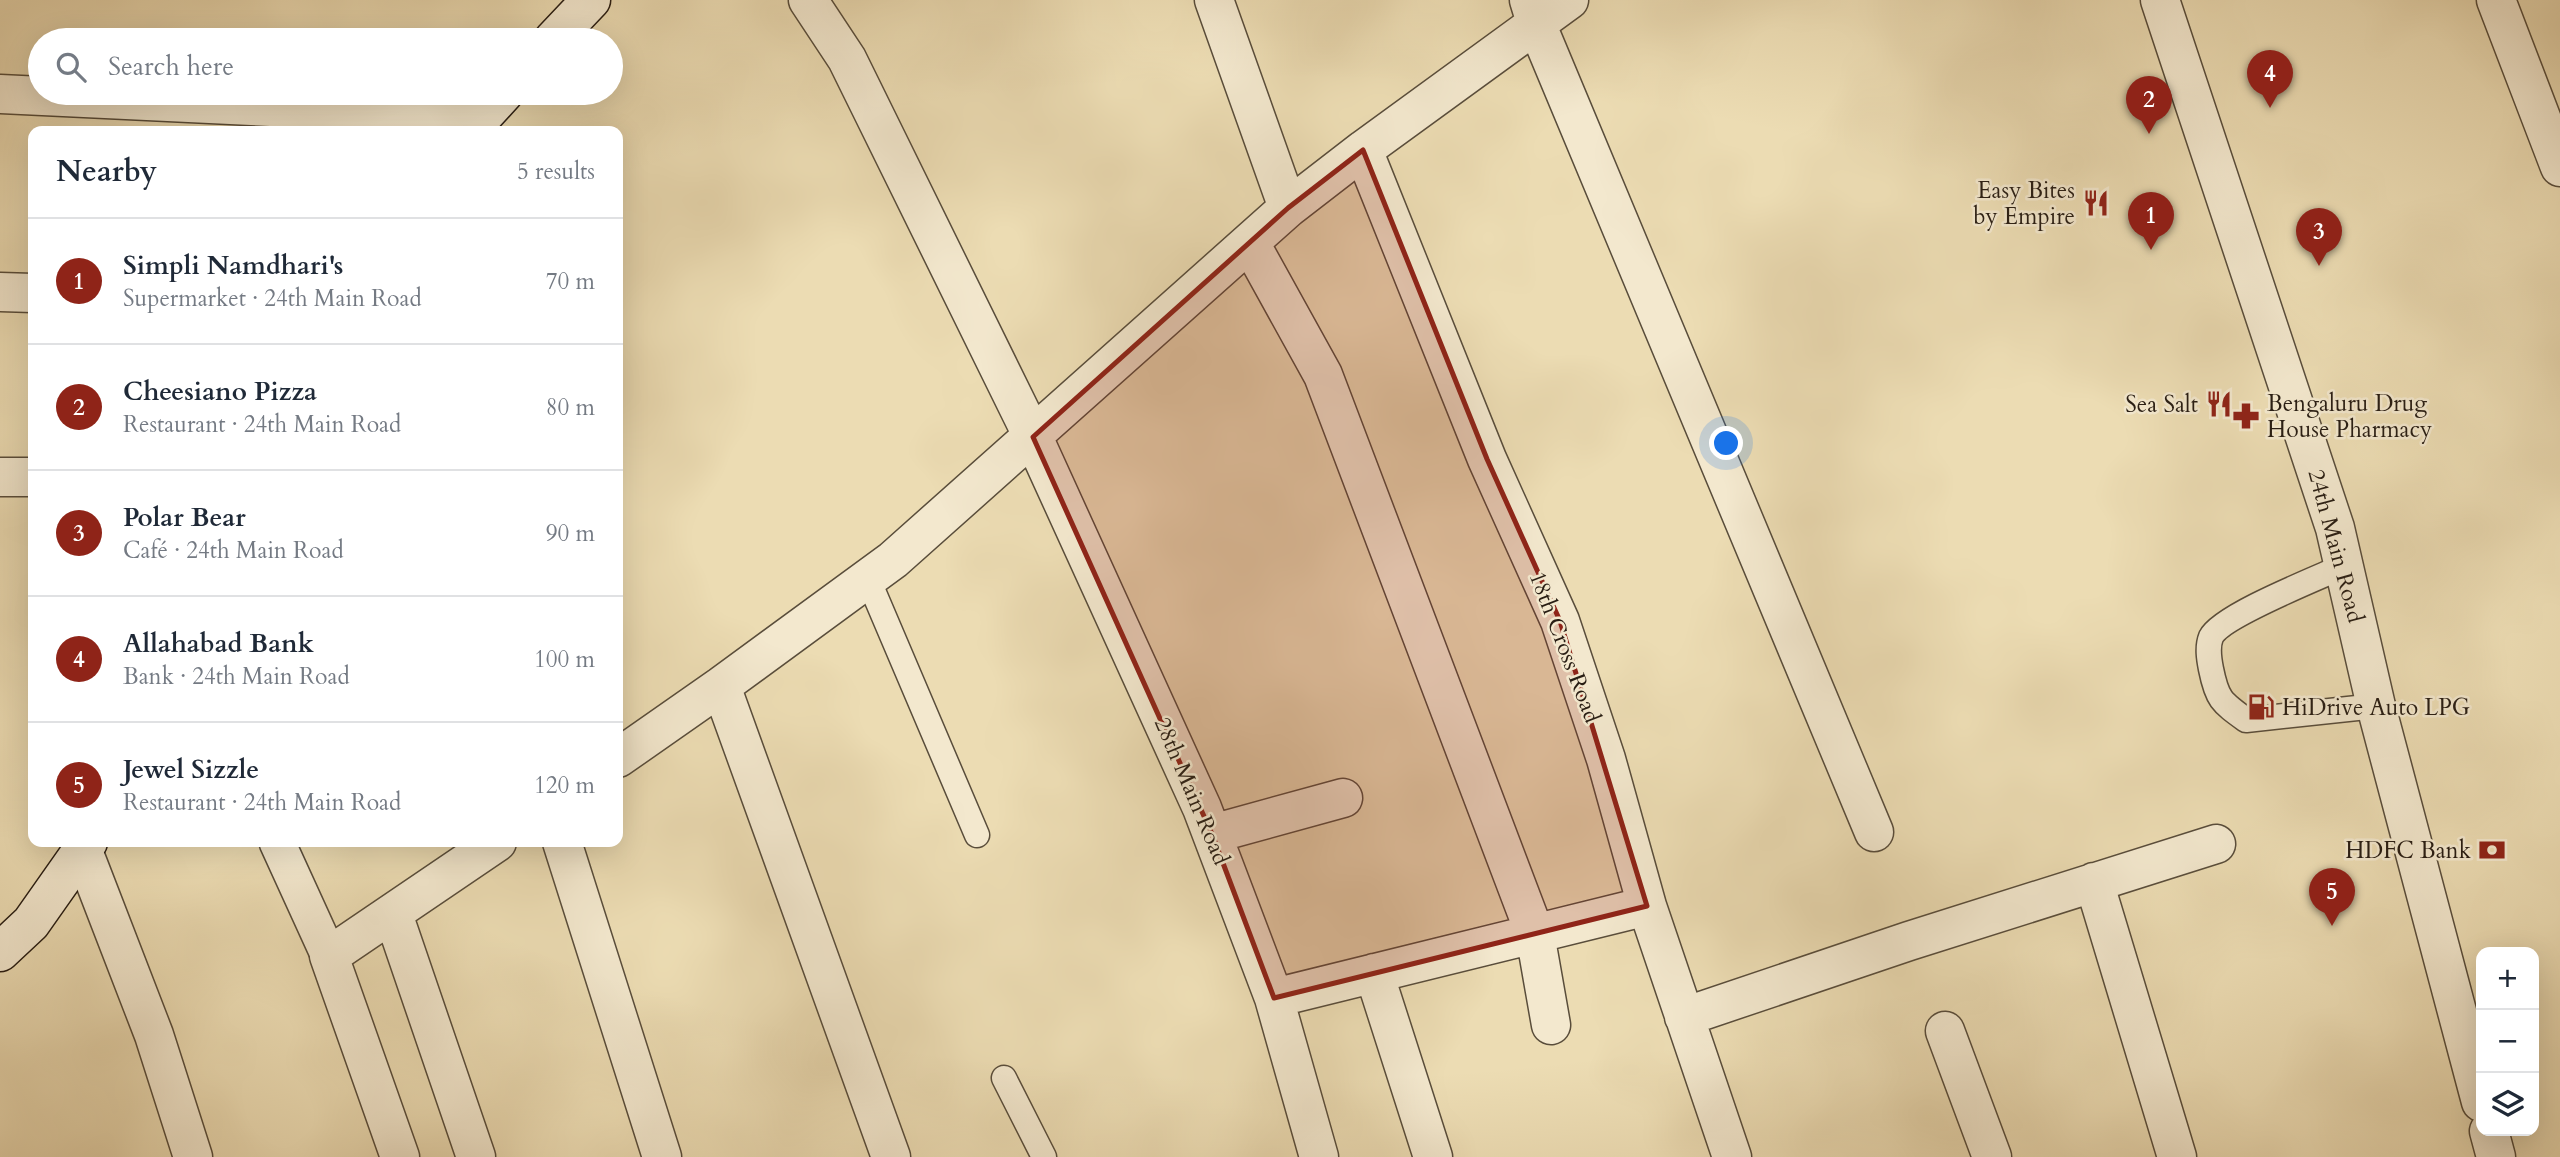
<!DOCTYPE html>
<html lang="en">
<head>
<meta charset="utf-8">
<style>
  :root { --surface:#fff; --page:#f2f2f3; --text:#1f2937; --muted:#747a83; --line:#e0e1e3; --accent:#8f2418 }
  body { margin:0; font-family:Cardo,serif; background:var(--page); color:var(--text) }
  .controls { position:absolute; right:21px; bottom:21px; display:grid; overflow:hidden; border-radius:14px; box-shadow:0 7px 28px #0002 }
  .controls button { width:63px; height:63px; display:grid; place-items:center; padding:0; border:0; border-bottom:2px solid var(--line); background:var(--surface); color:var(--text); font:35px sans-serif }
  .you { position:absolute; left:1727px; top:444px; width:24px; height:24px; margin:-18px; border:5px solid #fff; border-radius:50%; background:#1a73e8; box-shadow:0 0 0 10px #1a73e833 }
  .badge { display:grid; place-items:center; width:46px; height:46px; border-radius:50%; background:var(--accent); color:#fff; font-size:23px; font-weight:700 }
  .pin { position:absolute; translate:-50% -58px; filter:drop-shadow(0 2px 4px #0008) }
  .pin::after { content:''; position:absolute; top:37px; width:24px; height:21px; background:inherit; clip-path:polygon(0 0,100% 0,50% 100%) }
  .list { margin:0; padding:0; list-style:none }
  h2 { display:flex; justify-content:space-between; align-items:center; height:91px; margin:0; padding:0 28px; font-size:30px }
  h2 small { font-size:23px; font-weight:400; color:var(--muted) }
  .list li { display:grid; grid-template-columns:46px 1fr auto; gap:21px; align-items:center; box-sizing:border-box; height:126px; padding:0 28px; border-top:2px solid var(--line) }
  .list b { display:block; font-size:26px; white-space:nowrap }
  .list p { margin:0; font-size:23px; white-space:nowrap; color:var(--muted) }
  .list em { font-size:23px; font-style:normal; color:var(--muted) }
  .icon { flex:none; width:38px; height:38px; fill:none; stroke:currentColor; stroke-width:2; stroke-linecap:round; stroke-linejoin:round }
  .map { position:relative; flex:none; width:2560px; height:1157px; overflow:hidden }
  .search { position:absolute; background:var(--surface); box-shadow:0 7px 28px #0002; left:28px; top:28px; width:595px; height:77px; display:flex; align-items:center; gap:18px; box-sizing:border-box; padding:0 24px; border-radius:38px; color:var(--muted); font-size:26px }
  .panel { position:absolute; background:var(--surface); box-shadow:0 7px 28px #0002; left:28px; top:126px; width:595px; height:721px; border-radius:14px }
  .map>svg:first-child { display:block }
</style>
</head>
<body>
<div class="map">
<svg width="2560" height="1157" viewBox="0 0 2560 1157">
  <rect width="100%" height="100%" fill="#ecdcb3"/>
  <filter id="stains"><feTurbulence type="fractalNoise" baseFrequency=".00286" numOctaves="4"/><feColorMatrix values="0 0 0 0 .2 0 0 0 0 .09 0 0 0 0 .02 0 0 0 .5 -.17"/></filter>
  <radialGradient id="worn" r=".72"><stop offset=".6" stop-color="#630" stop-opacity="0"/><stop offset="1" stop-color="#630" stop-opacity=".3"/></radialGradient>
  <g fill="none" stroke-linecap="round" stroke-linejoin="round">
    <!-- service casing -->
    <g stroke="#594d3b" stroke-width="27">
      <path id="service" d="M 2344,566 C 2318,578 2221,616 2211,637 C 2207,647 2209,659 2211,669 C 2217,699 2221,702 2246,720 L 2376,706
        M 868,579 L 977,835
        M 1004,1078 L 1044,1157"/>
    </g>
    <!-- pedestrian casing -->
    <g stroke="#594d3b" stroke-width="38">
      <path id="pedestrian" d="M 277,842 L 329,956"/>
    </g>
    <!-- minor casing -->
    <g stroke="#594d3b" stroke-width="41">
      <path id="minor" d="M 808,0 L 847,59 L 1033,437 L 1202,808 L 1274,998 L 1319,1157
        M 1214,0 L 1288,208
        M 1529,0 L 1536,23 L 1874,832
        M 2496,0 L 2560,167
        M 0,94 L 482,117
        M 1363,150 L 1487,459 L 1560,621 L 1606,759 L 1647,906 L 1732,1157
        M 1250,243 L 1323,375 L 1535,934 L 1551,1025
        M 0,292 L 33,293
        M 0,477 L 33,477
        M 721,686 L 891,1157
        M 618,758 L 721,686 L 893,560 L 1288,208 L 1363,150 L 1569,0
        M 1212,834 L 1343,798
        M 562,842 L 662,1157
        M 83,851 L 154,1035 L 193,1157
        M 2094,882 L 2177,1157
        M 393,914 L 476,1157
        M 1374,973 L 1433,1157
        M 1274,998 L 1647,906
        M 1684,1017 L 1909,941 L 2216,844
        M 1945,1031 L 1992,1157
        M 400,1157 L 329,956 L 497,842"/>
    </g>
    <!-- tertiary casing -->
    <g stroke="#594d3b" stroke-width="41">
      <path id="tertiary" d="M 2160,0 L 2335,528 L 2376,706 L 2481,1102
        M 2489,1131 L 2496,1157"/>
    </g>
    <!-- secondary casing -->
    <g stroke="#281d13" stroke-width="41">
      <path id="secondary" d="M 553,40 L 591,0
        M 472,131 L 482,117 L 504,93
        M 0,952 L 31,923 L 88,842"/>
    </g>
    <!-- service -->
    <use href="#service" stroke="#f3e8ce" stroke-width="24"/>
    <!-- pedestrian -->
    <use href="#pedestrian" stroke="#f3e8ce" stroke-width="35"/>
    <!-- minor -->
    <use href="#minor" stroke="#f3e8ce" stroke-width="38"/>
    <!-- tertiary -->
    <use href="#tertiary" stroke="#f3e8ce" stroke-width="38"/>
    <!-- secondary -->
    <use href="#secondary" stroke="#f3e8ce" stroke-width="38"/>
  </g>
  <!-- marked area -->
  <path fill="#8f2418" fill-opacity="0.2" stroke="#8f2418" stroke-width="5" stroke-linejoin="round" d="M 1363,150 L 1487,459 L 1560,621 L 1647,906 L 1274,998 L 1212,834 L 1033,437 L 1288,208 Z"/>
  <!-- icons -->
  <defs>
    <g id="restaurant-bare" transform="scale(2.1)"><path d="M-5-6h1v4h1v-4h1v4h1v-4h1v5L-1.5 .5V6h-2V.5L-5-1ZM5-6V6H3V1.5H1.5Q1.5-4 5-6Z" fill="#8f2418" stroke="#f3e8ce" stroke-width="2.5" paint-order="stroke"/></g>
    <g id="pharmacy-bare" transform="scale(2.1)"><path d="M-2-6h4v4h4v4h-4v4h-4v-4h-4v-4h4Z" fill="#8f2418" stroke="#f3e8ce" stroke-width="2.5" paint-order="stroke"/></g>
    <g id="fuel-bare" transform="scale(2.1)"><path d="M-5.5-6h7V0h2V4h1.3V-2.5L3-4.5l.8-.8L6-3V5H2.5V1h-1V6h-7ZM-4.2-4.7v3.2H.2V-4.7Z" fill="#8f2418" stroke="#f3e8ce" stroke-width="2.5" paint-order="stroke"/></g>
    <g id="bank-bare" transform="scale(2.1)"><path d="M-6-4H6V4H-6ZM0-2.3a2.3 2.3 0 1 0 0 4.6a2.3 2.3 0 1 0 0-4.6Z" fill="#8f2418" stroke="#f3e8ce" stroke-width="2.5" paint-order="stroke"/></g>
  </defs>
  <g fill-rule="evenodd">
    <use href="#restaurant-bare" x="2096" y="203"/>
    <use href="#restaurant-bare" x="2219" y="404"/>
    <use href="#pharmacy-bare" x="2246" y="416"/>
    <use href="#fuel-bare" x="2261" y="707"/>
    <use href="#bank-bare" x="2492" y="850"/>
  </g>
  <g text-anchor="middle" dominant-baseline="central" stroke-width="5" stroke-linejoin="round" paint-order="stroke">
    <!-- poi labels -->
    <g font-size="23" fill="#281d13" stroke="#f3e8ce" text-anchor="end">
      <text x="2075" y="190">Easy Bites<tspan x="2075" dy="26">by Empire</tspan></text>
      <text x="2267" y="403" text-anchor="start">Bengaluru Drug<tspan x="2267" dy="26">House Pharmacy</tspan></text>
      <text x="2198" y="404">Sea Salt</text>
      <text x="2282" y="707" text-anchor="start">HiDrive Auto LPG</text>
      <text x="2471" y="850">HDFC Bank</text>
    </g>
    <!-- street labels -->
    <g font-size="23" fill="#281d13" stroke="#f3e8ce">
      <text transform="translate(2336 546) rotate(75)">24th Main Road</text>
      <text transform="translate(1565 647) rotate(69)">18th Cross Road</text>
      <text transform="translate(1192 791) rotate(67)">28th Main Road</text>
    </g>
  </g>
  <rect width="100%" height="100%" filter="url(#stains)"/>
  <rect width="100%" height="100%" fill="url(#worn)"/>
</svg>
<div class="controls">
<button>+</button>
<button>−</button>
<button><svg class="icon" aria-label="layers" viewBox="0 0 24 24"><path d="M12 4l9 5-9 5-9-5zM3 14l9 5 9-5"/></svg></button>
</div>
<div class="you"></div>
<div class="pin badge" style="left:2151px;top:250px">1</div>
<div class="pin badge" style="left:2149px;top:134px">2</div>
<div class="pin badge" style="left:2319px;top:266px">3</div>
<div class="pin badge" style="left:2270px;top:108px">4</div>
<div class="pin badge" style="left:2332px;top:926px">5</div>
<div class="search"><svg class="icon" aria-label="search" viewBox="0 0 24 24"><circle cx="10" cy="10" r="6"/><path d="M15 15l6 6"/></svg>Search here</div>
<section class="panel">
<h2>Nearby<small>5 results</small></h2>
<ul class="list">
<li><span class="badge">1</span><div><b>Simpli Namdhari's</b><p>Supermarket · 24th Main Road</p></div><em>70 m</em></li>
<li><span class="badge">2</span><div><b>Cheesiano Pizza</b><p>Restaurant · 24th Main Road</p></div><em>80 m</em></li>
<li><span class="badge">3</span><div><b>Polar Bear</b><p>Café · 24th Main Road</p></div><em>90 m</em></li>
<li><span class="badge">4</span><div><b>Allahabad Bank</b><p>Bank · 24th Main Road</p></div><em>100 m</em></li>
<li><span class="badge">5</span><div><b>Jewel Sizzle</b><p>Restaurant · 24th Main Road</p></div><em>120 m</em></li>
</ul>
</section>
</div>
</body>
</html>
